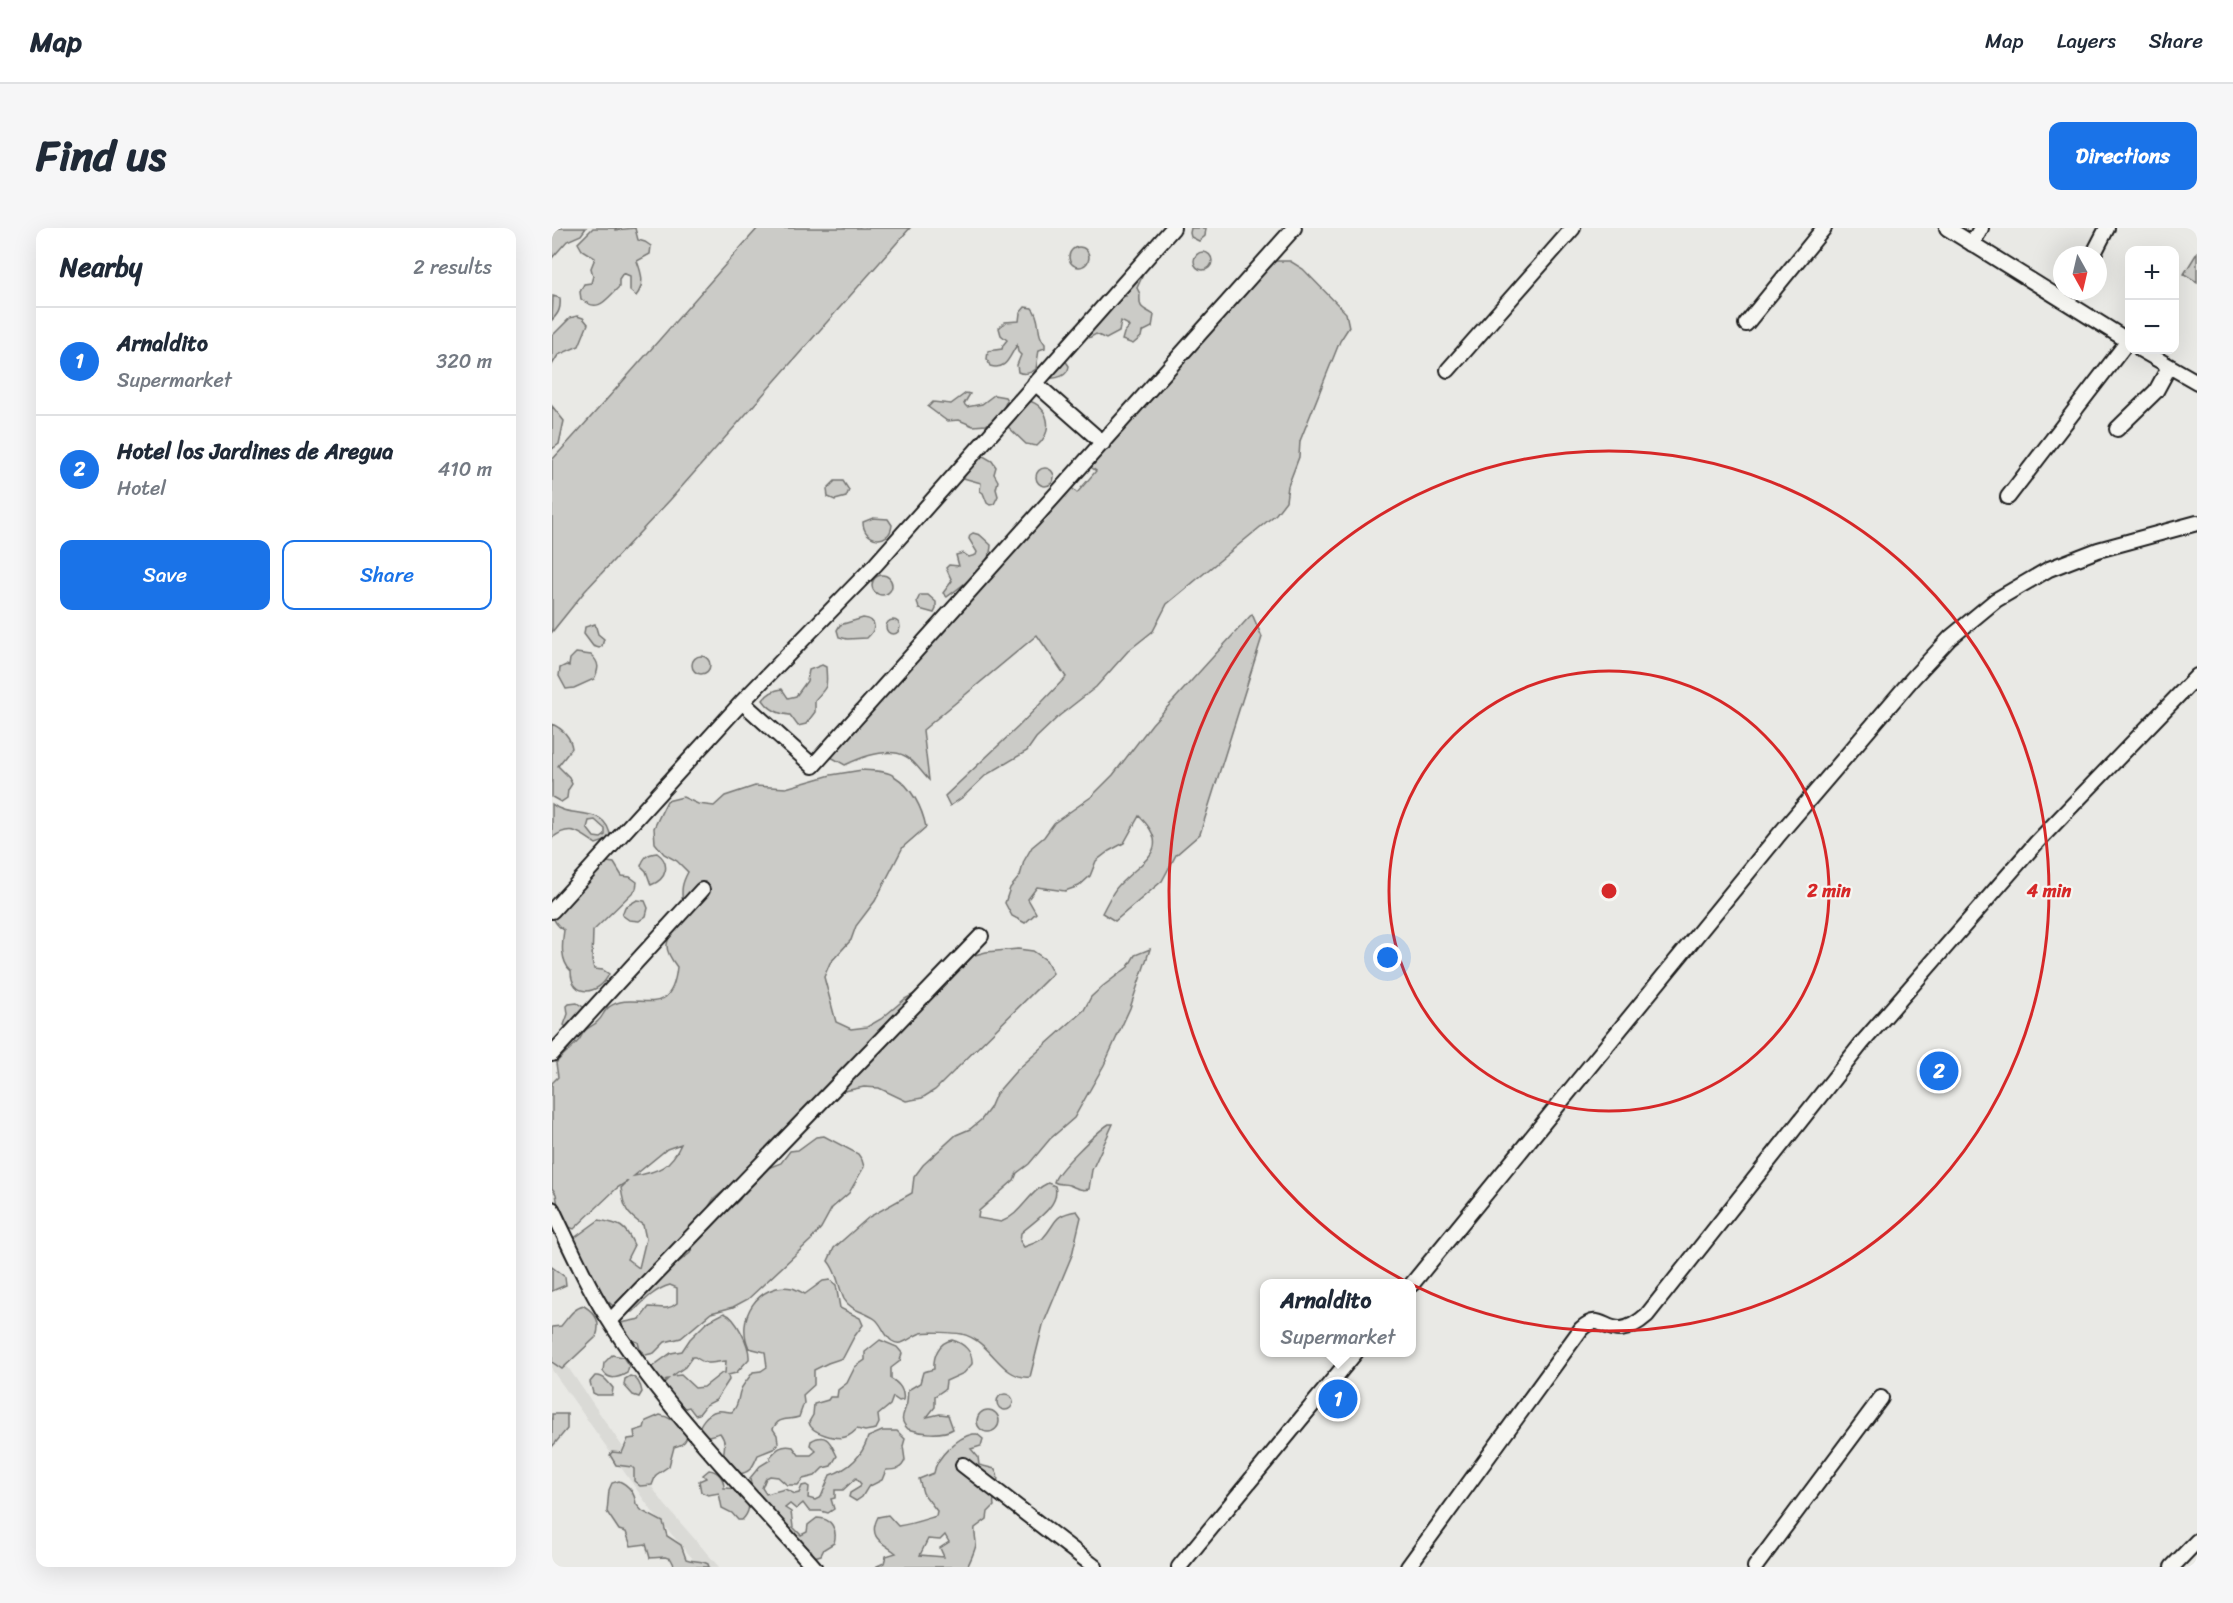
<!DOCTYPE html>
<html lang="en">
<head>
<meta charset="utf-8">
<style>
  :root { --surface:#fff; --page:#f6f6f7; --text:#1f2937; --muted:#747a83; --line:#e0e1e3; --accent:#1a73e8 }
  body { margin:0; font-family:Sriracha,sans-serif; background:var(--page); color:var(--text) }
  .controls { position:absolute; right:18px; top:18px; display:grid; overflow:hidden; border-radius:12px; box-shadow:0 6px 24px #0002 }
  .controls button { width:54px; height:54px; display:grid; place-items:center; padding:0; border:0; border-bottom:2px solid var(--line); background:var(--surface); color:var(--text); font:30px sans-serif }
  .compass { position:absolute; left:1501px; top:18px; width:54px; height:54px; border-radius:50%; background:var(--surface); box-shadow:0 6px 24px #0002; rotate:172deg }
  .you { position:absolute; left:836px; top:730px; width:21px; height:21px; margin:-15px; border:4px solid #fff; border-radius:50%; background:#1a73e8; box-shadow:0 0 0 9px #1a73e833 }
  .badge { display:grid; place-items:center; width:39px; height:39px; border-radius:50%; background:var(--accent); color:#fff; font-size:20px; font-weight:700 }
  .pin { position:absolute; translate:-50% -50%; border:3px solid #fff; box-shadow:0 2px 6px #0006 }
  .popup { position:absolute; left:708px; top:1051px; width:156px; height:78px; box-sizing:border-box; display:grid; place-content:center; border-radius:12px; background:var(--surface); filter:drop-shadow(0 2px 4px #0005); font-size:20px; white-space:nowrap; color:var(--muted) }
  .popup b { font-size:22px; color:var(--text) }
  .popup::after { content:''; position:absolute; left:50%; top:100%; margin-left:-12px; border:12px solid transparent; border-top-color:var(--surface) }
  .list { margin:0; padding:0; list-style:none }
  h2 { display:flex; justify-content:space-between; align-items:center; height:78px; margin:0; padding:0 24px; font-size:26px }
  h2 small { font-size:20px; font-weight:400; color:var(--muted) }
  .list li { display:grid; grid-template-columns:39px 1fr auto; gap:18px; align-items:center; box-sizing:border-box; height:108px; padding:0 24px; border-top:2px solid var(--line) }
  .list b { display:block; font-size:22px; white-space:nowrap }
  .list p { margin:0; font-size:20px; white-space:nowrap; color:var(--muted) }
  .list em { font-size:20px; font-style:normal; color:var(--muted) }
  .actions { display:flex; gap:12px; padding:18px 24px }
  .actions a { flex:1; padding:14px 0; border:2px solid var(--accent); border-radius:12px; text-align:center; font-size:21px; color:var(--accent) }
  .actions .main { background:var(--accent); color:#fff }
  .map { position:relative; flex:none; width:1645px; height:1339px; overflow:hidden; border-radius:12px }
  header { display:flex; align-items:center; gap:36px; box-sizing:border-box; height:84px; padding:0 30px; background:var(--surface); border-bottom:2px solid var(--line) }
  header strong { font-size:28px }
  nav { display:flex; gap:33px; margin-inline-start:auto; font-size:21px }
  .intro { display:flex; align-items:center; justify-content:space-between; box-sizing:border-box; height:144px; padding:0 36px }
  h1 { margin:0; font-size:42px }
  .button { padding:15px 27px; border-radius:12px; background:var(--accent); color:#fff; font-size:21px; font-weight:700 }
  main { display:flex; gap:36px; padding:0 36px }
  aside { flex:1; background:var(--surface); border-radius:12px; box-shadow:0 6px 24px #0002 }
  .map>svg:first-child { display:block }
</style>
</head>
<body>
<header>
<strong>Map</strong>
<nav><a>Map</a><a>Layers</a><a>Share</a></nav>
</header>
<div class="intro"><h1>Find us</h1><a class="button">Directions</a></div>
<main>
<aside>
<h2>Nearby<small>2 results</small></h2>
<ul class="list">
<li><span class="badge">1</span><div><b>Arnaldito</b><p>Supermarket</p></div><em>320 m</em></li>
<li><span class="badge">2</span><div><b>Hotel los Jardines de Aregua</b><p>Hotel</p></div><em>410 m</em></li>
</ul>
<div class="actions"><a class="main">Save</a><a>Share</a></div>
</aside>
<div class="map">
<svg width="1645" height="1339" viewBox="0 0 1645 1339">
  <rect width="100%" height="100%" fill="#e9e9e5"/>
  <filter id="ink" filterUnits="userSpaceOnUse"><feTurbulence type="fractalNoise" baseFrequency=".0167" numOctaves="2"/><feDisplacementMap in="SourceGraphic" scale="12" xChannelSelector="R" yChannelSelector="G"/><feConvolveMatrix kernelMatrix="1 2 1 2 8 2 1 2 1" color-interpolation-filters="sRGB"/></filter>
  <g filter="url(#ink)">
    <!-- built -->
    <path fill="#dadad6" d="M 0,1116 L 68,1215 L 113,1277 L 167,1339 L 148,1339 L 102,1286 L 0,1142 Z"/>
    <!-- green -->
    <path fill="#cbcbc7" stroke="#747472" stroke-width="1.5" fill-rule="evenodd" d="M 0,0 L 34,0 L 29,7 L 15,13 L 0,30 Z
      M 41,0 L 64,0 L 64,2 L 83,0 L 86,12 L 93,14 L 99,18 L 98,26 L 85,33 C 90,46 93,57 84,68 L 78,63 L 78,48 L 71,45 L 67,51 L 67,59 C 54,71 47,86 29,71 L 28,64 L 32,56 L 39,55 L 41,48 L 39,40 L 43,30 L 30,22 L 26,15 Z
      M 206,0 L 358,0 L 118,272 L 33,363 L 0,404 L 0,232 C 70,156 137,77 206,0 Z
      M 639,0 L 654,0 L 653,8 L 647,13 L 639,9 L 638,5 Z
      M517 29a10 10 0 1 1 20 0a10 10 0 1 1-20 0Z
      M642 33a9 9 0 1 1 18 0a9 9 0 1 1-18 0Z
      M 1645,25 L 1645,54 L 1632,46 Z
      M 723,33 L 738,33 L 751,41 L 794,85 L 797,99 L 788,113 L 748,213 L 747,229 L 736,258 L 734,273 L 724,286 L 615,376 L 601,403 L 576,423 L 544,459 L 507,488 L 484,510 L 475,523 L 434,547 L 411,569 L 398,578 L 393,568 L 466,499 L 514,449 L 485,407 L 371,502 L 377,552 C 370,545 362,532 353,528 C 335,519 310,529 293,537 L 279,529 L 274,530 L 517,257 L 525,265 L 544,243 L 533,235 L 653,111 L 711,43 Z
      M 593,42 L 585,60 L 588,66 C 587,82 590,79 602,87 L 600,99 L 590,104 L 589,109 L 581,116 L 570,112 L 572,105 L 577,99 L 575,96 L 569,93 L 567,104 L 554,111 L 544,106 L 537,110 L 533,108 L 564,70 L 574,68 L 570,62 Z
      M 1,68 L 8,70 C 9,80 7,85 0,92 Z
      M 473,79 L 480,80 C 490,92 483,105 493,116 L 493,120 L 487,122 L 484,141 C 480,145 472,147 466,144 L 465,137 L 469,127 L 466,124 L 465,117 C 457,128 455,143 438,138 L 435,131 L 436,123 L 450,121 L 451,117 L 455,112 L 449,107 L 447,100 L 453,94 L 467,93 L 468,85 Z
      M 25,88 L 31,90 L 36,96 L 27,118 L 6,127 L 0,137 L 0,108 L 18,90 Z
      M 513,132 L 517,138 C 516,148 505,151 496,150 Z
      M 414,165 L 418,166 L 412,176 L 415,179 L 430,176 L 442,167 L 453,169 L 455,172 L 449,186 L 434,197 L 421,198 L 407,192 L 395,193 L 376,179 L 381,174 L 399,176 Z
      M 475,172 C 498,179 502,203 485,218 L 474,216 L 451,194 Z
      M 0,178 L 12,193 L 7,216 L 0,221 Z
      M 426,225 L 440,233 L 444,239 L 442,246 L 446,253 L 444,261 L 446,268 L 442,276 L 438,277 L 435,275 L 431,265 L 428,263 L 429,255 L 408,249 Z
      M484 249a9 9 0 1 1 18 0a9 9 0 1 1-18 0Z
      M 283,253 L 291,253 L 297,262 L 294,269 L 283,272 L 276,269 L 275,261 Z
      M 321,290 L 336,291 L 340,297 C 338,318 311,314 311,294 Z
      M 421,305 L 428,307 L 439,317 C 439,338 410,358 395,369 L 391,365 L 400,353 L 394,340 L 397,337 L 407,338 L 404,327 L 411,325 L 417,329 L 424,327 L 425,324 L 417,311 L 418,307 Z
      M320 357a10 10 0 1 1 20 0a10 10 0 1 1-20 0Z
      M 368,367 L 376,367 L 384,374 L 384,381 L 382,385 L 367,381 L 365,373 Z
      M 700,386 L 710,409 L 648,606 L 624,627 L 610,653 L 563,693 L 550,685 C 555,676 560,664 567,657 C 590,632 622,622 587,588 L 572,615 L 557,623 L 544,633 L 538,648 L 527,658 L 513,663 L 485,659 L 476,671 L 484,685 L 473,695 L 460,688 L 453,675 L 458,660 L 468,648 L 472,633 L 480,619 L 492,609 L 502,595 L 539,569 L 561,547 L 600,496 Z
      M 311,390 C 326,392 324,402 315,410 L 295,411 L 287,409 L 285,402 L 288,397 Z
      M334 399a7 7 0 1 1 14 0a7 7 0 1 1-14 0Z
      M 43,396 L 46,406 L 52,411 L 50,418 L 47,420 L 41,418 L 32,406 L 33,399 Z
      M 24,425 L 39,427 C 48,435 47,441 42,451 L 22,460 L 14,461 L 7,448 L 8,440 L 14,437 L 17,438 L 18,431 Z
      M140 437a9 9 0 1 1 18 0a9 9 0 1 1-18 0Z
      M 270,437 L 274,439 C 275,459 277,457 263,472 L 263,484 L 254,496 L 246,498 L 238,487 C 227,486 217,481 211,472 C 216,465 222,462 230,461 L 236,470 L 244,468 L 255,453 L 257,442 Z
      M 0,496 C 11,501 18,508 20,520 L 6,538 L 17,549 L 20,556 L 16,562 L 15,570 L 9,574 L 0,569 Z
      M 310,542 C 320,543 334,542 342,548 C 360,559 370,580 374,599 L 351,619 L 323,673 L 304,698 L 299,712 L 278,735 L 272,749 L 284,794 L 299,801 L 315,799 L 329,791 L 353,771 L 381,756 L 419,728 L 434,724 L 466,721 L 481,723 L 494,732 L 501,745 L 383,862 L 370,870 L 354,873 L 327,860 L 312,859 L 283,865 L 229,914 L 161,972 L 153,985 L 111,1027 L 100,1048 L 119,1040 L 138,1025 L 144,1011 L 176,979 L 183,976 L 188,971 L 194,958 L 201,955 L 208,943 L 229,935 L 238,923 L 246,922 L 264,909 L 272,908 L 306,926 L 310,932 L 312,939 L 297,965 L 280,980 L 269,1000 L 259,1012 L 196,1071 L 181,1079 L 159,1085 L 129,1110 L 113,1114 L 102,1125 L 94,1127 L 88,1122 L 86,1114 L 79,1112 L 68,1102 L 69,1095 L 88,1091 L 97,1079 C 109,1079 116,1083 125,1075 L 125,1060 L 118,1057 C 103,1061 92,1073 81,1084 C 47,1084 33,1036 21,1011 L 47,992 C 68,996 73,997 82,1017 L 75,1031 L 87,1040 L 94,1011 L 91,997 C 74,986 72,980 69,960 L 76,953 L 65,960 L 22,1001 L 9,996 L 4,966 L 0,960 L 0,855 L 6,849 L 4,835 C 11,826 20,820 27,812 C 29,809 31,804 35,801 C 38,798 43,797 46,793 C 51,789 52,782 57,779 C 83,760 119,797 125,739 C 101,708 127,709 130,684 C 132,665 126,663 136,644 L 125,633 L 112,626 L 103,615 L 102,600 L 115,573 L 131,569 L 146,576 L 162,578 L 173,568 L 203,558 L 234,560 L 279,547 ZM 129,916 C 119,939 106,944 82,948 L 115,921 Z
      M 0,576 C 20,593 54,574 59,611 L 44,616 C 28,605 19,595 0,610 ZM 43,592 L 53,601 L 53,607 L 49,610 L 42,609 L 35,600 L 37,593 Z
      M 105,625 C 119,635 115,651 99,657 L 94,643 L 89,638 C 92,629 95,626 105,625 Z
      M 55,634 L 62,635 L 70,648 L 78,649 L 85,654 L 84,661 L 41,703 L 40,733 L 42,741 L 51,742 L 57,746 C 47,768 19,770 19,743 C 8,733 10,715 12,702 C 4,697 2,693 0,684 L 36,648 Z
      M 85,672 L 93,673 L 96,680 L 94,688 L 87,693 L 77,692 L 70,687 L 73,679 Z
      M 598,721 L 578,780 L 552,837 L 522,890 L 498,911 L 477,936 L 465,945 L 462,952 L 427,983 L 426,990 L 449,994 C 470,986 476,964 496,955 L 503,958 C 509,978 482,993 469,1005 L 468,1013 L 472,1019 C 479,1016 485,1015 491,1010 C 505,995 500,987 525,983 L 529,989 L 520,1027 L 491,1097 L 478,1149 C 449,1152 440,1113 410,1106 C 402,1105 376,1103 369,1105 C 359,1108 350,1120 340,1113 C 332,1107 330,1096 323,1091 C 313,1084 298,1082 292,1071 C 286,1058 286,1045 276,1033 L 282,1020 L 317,989 L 360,965 L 362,949 L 371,937 L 404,907 L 418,901 L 429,892 L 438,880 L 444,866 L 464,843 L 532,782 L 539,769 L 551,758 L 576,739 L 583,727 Z
      M 25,775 L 34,781 L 16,801 L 12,797 L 16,786 L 15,778 L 17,776 Z
      M 557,896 L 561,896 L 540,942 L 537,961 C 528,963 525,960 517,957 C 511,955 507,957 502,954 C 504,943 546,903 557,896 Z
      M 0,1039 L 13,1049 L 14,1057 L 0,1063 Z
      M 278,1052 L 284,1057 L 288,1080 L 308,1090 L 311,1097 L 302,1109 L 291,1130 L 276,1135 L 262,1142 L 262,1157 L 251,1167 L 252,1175 L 247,1189 C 235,1193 227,1188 221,1201 L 225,1207 L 226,1215 L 221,1221 L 206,1227 C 201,1238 199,1245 186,1246 L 171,1228 C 173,1219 174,1213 168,1205 L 153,1209 L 146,1205 C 147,1196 155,1185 165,1183 C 169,1182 176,1184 180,1184 C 188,1176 185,1170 189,1161 C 192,1155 197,1150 201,1144 L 209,1143 L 215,1139 L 213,1124 L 197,1120 C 183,1091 206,1054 240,1060 C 244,1061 249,1064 253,1066 L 271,1053 Z
      M 32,1078 C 45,1086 49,1095 44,1109 L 10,1141 L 0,1134 L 0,1099 L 9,1098 C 16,1090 21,1080 32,1078 Z
      M 172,1085 C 184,1089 198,1118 197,1131 L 184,1145 L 176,1147 L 177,1152 L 164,1172 L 154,1177 L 147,1186 L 143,1187 L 137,1179 L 129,1181 L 109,1158 L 116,1151 L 107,1153 L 97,1141 L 119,1125 L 130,1123 L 138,1111 L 155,1094 ZM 140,1129 L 143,1129 C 158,1139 159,1134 174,1133 L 173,1145 L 170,1145 L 152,1159 L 143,1160 L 129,1147 L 120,1148 L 133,1139 Z
      M 328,1112 L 345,1119 L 350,1125 L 348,1133 L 339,1140 L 339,1151 C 347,1155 353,1163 351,1172 L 347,1173 L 341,1169 L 338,1177 L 326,1187 L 327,1195 L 324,1201 L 313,1203 L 305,1201 C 302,1204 300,1206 296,1208 C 286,1213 258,1205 257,1194 L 261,1187 L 262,1176 L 276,1172 L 278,1169 L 285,1169 L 286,1162 L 295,1155 L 303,1139 L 313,1132 L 313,1124 Z
      M 400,1112 C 412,1115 421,1124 420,1136 L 412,1145 L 394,1153 L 393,1161 L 383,1168 L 383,1179 L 375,1189 L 388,1186 L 396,1187 L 401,1201 C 389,1208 368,1205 356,1201 C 347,1192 351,1188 354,1178 C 356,1174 355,1167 356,1162 L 368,1155 L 371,1144 L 382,1141 C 381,1128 387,1114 400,1112 Z
      M 60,1127 L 71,1129 L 77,1138 L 75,1145 C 66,1150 57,1153 51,1143 L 52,1135 Z
      M 43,1148 C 52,1147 55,1153 61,1160 L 60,1167 L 45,1167 L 41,1165 L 38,1154 Z
      M 78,1148 C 85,1149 89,1157 90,1164 L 87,1169 L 81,1167 L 72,1157 L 73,1151 Z
      M445 1174a8 8 0 1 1 16 0a8 8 0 1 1-16 0Z
      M425 1193a11 11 0 1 1 22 0a11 11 0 1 1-22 0Z
      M 0,1186 L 15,1186 L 15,1201 L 0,1219 Z
      M 108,1187 C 124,1190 150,1212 122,1219 L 117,1238 L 104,1247 L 100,1257 L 88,1258 L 82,1253 L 82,1241 L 80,1239 L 64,1237 L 58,1227 L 60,1224 L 70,1225 L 76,1211 L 83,1210 L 82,1203 L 92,1200 L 94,1193 Z
      M 330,1203 L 345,1203 L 353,1211 L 351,1218 L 353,1232 C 350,1241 343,1242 334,1242 L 330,1252 L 316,1259 L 310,1269 L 304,1273 L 297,1269 L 298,1265 L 308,1259 L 309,1256 L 304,1250 L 291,1262 L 283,1262 L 283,1270 L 279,1271 L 282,1281 L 276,1285 L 269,1283 L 257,1283 L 251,1275 L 244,1281 L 238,1276 L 233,1280 L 239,1284 L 241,1299 L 249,1307 L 255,1304 L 256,1297 L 265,1290 C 279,1290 286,1301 282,1315 L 272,1321 L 269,1327 L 262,1329 L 259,1322 L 251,1321 C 238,1306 198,1268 198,1250 L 208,1238 L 218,1232 L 218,1229 C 225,1221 230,1216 241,1219 L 247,1227 L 259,1227 L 264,1223 L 258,1217 L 259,1213 C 276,1203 279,1217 285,1228 L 279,1238 L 271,1240 L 263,1248 L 251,1251 L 246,1257 L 235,1257 L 226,1249 L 218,1248 L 214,1250 L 210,1260 L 214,1266 L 233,1261 L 243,1266 L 247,1265 L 250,1258 L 254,1257 L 257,1259 L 256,1270 L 263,1272 L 269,1269 L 278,1247 C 297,1241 310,1229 316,1209 Z
      M 421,1206 L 425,1206 L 431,1211 L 429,1218 L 419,1221 L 426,1229 L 427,1237 L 443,1241 C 451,1253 439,1265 442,1278 L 436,1284 L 435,1291 L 423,1300 C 422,1305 424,1310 424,1316 C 424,1320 417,1336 415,1339 L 323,1339 L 332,1335 L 334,1328 L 344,1325 C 331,1315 315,1310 326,1289 L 336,1287 L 346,1298 C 360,1296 371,1292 384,1288 L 385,1283 L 371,1265 L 367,1251 L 382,1245 C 384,1229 406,1209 421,1206 ZM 393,1307 L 397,1314 L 388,1320 L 392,1329 L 368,1327 L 376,1311 L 388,1312 Z
      M 157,1242 C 167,1243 172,1251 172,1260 C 193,1259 205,1277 190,1292 L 186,1292 L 180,1285 L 170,1280 L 167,1265 L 156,1267 L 149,1264 L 147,1253 L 154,1250 L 151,1247 Z
      M 67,1253 C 77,1257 83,1266 84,1276 L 90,1283 L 111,1294 L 115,1308 L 129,1317 L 134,1331 C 142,1334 149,1332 156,1336 L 157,1339 L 123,1339 L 119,1331 L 113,1329 L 98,1330 L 94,1316 L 79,1318 L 74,1304 L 67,1302 L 55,1284 L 57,1262 L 60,1255 Z"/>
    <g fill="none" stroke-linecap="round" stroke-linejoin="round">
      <!-- minor casing -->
      <g stroke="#1c1c1c" stroke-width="18">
        <path id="minor" d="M 1395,0 L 1578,114
          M 1420,16 L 1429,0
          M 1541,27 L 1555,0
          M 1194,96 L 1272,0
          M 1589,122 L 1645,154
          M 896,142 L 1021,0
          M 483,155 L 551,215
          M 1565,201 L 1604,163 L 1617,139
          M 1456,269 L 1576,113
          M 190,474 L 261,538 L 742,0
          M 0,683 L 190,474 L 324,336 L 621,0
          M 0,826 L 150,662
          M 0,981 C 17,1016 33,1054 54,1087 C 111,1179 191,1258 262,1339
          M 860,1056 L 1225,609 L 1361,450 L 1398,410 L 1444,372 L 1497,341 L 1546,322 L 1645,295
          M 58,1093 L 429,708
          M 411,1237 L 543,1339
          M 627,1339 L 804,1124
          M 856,1339 L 1029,1101 C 1047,1084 1051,1102 1069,1101 C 1079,1100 1087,1094 1095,1087 L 1310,815 L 1485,614 L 1645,448
          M 1203,1339 L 1329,1170
          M 1620,1339 L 1645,1313"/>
      </g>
      <!-- minor -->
      <use href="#minor" stroke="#f6f6f2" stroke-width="14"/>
    </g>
  </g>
  <!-- distance rings -->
  <g fill="none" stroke="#d62828" stroke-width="3">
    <circle cx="1057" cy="663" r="220"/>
    <circle cx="1057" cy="663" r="440"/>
  </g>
  <circle cx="1057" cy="663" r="9" fill="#d62828" stroke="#f6f6f2" stroke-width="3"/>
  <g font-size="18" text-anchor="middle" font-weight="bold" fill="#d62828" stroke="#f6f6f2" stroke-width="4.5" stroke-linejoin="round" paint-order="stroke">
    <text x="1277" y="669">2 min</text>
    <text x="1497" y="669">4 min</text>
  </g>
</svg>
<div class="controls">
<button>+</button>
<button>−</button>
</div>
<svg class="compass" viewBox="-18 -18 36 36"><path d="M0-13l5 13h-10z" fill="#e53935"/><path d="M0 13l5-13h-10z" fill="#747a83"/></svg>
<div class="you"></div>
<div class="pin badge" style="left:786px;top:1171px">1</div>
<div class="popup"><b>Arnaldito</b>Supermarket</div>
<div class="pin badge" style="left:1387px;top:843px">2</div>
</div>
</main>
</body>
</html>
